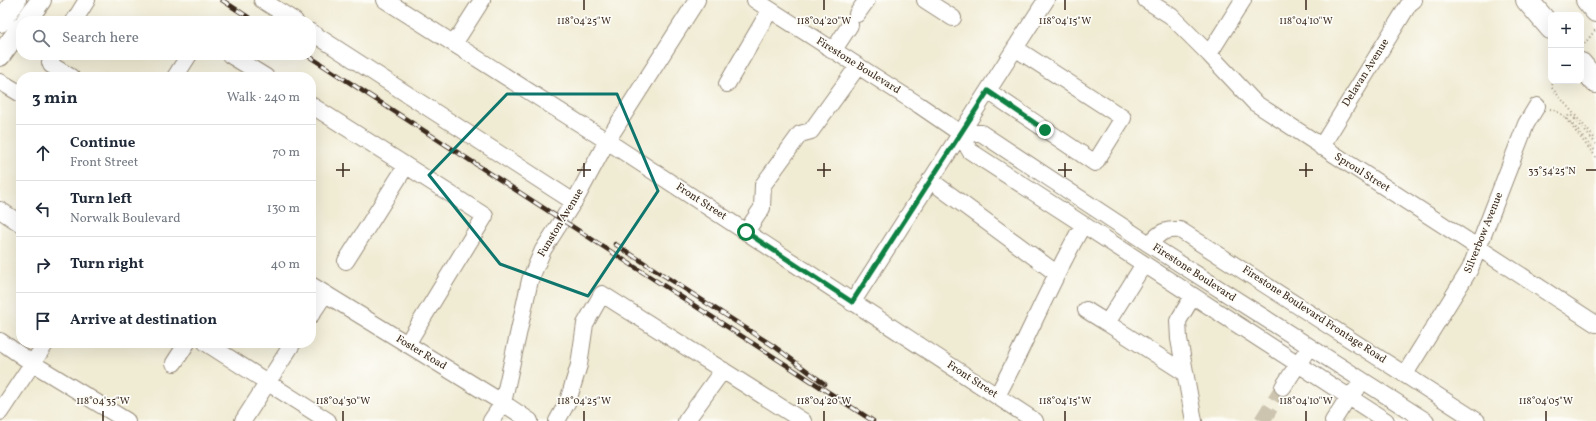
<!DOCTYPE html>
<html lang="en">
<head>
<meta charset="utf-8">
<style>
  :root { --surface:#fff; --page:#f2f2f3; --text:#1f2937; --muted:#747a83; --line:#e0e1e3 }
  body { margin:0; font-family:Vollkorn,serif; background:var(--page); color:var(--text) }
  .controls { position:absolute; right:12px; top:12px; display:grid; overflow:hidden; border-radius:8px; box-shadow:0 4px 16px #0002 }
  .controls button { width:36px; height:36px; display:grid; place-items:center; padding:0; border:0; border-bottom:1px solid var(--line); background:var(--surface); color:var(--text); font:20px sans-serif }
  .stop { position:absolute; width:12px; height:12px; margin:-9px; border:3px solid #0b8043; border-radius:50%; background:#fff }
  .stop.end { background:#0b8043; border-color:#fff; box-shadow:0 1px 4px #0008 }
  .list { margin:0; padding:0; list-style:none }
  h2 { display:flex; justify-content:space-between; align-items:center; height:52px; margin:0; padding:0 16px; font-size:17px }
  h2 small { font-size:13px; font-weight:400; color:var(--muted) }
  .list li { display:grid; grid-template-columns:26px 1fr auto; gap:12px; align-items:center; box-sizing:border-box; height:56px; padding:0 16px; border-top:1px solid var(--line) }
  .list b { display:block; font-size:15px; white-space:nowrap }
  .list p { margin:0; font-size:13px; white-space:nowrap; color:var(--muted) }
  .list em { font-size:13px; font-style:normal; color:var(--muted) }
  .icon { flex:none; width:22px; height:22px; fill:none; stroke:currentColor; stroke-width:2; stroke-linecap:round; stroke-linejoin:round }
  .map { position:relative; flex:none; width:1596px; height:421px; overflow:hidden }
  .search { position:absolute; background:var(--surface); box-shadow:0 4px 16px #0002; left:16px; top:16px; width:300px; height:44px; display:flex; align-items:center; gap:10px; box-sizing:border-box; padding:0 14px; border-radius:16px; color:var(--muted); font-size:15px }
  .panel { position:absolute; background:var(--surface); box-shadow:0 4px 16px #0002; left:16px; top:72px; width:300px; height:276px; border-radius:16px }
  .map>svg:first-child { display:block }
</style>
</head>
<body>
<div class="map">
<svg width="1596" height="421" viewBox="0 0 1596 421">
  <rect width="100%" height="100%" fill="#fdfcf7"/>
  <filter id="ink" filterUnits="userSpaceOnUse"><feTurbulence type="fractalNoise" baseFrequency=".025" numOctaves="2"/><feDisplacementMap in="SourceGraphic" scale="8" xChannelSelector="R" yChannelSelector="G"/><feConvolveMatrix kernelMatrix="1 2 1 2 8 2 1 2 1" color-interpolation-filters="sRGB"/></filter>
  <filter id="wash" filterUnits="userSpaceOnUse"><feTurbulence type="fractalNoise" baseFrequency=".012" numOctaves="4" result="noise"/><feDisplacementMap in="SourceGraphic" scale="16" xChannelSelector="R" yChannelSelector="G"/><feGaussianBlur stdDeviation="0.9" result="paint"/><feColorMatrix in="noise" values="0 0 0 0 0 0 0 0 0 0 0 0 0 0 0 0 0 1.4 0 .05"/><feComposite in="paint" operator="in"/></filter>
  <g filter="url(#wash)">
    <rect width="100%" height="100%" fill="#f0ebd3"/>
  </g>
  <g filter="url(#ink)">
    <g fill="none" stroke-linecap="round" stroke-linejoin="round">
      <!-- minor-tunnel -->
      <path stroke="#ccc4af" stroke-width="16" stroke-dasharray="16 8" stroke-linecap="butt" d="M 1262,421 L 1283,387"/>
      <!-- minor casing -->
      <g stroke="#968a78" stroke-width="18">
        <path id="minor" d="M 262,0 L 295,21
          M 385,0 L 607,141 L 1035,421
          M 755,0 L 919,105 L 960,133 L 970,151 L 1386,421
          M 925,0 L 953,18
          M 1146,0 L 1171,16 L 1209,54 L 1255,103 L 1596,324
          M 857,14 L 867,0
          M 74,21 L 87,0
          M 311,32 L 574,202
          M 454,44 L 482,0
          M 833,51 L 850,25
          M 1209,54 L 1243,0
          M 53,55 L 50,62 L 51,65 L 71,77
          M 230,55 L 266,77
          M 175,77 L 189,55
          M 0,82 L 6,85 L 21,94
          M 727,84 L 770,10
          M 988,91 L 1095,163 L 1123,118 L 1015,48
          M 311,105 L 485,216 L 407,344
          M 960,133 L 981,133 L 1149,244 L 1426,421
          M 1321,147 L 1409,4 L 1414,0
          M 930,180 L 1056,273
          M 0,210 L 21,224
          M 746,232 L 762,208 L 763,185 L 800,134 L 811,131 L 858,66
          M 1149,244 C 1160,233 1163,229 1180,230 L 1477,421
          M 346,261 L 406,166
          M 1144,264 L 1107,323 L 1185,373
          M 311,285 L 503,403 L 530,421
          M 1193,296 L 1178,321 L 1179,339 L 1194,421
          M 852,303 L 1046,0
          M 1086,310 L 1107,323
          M 311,315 L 325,294
          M 0,341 L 32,363 L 127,421
          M 206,343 L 328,421
          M 174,363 L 187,343
          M 1405,374 L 1470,269 L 1526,124 L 1537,106
          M 1283,387 L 1304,355
          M 997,396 C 1027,340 1051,280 1083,225
          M 0,412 L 46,343
          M 243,421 L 293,343
          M 491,421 L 503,403 L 530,280 L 543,250 L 578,195 L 607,141 L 697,0
          M 557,421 L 568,401 L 579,365 L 585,324 L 602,294 L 803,421
          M 686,421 L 723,370
          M 1333,421 L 1349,396 L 1357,389"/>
      </g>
      <!-- major casing -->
      <g stroke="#968a78" stroke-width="22">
        <path id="major" d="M 26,21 L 41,0
          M 0,22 L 16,0
          M 0,56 L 21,27"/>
      </g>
      <!-- highway casing -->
      <g stroke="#968a78" stroke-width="24">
        <path id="highway" d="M 1527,0 L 1551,28
          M 1587,0 L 1596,11
          M 1581,64 L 1596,82"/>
      </g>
      <!-- path -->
      <path stroke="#968a78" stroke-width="2" stroke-dasharray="1 3" stroke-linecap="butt" d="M 1582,47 L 1596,29
        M 1555,81 L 1552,85 L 1552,88 L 1596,140
        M 1550,109 C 1566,112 1585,140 1596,152
        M 1575,119 L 1596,144"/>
      <!-- minor -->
      <use href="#minor" stroke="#fff" stroke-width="16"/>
      <!-- major -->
      <use href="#major" stroke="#fff" stroke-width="20"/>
      <!-- highway -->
      <use href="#highway" stroke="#fff" stroke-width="22"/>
      <!-- rail casing -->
      <g stroke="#3b2a1e" stroke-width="4.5">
        <path id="rail" d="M 222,0 L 254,21
          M 307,55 L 873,421
          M 615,244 L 775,347 L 825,384"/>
      </g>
      <!-- rail -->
      <use href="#rail" stroke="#fdfcf7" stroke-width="3" stroke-dasharray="9" stroke-linecap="butt"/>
      <!-- path-bridge -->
      <path stroke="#968a78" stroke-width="2" stroke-dasharray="1 3" stroke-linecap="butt" d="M 1575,119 L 1572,116 L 1569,115 L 1566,119 L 1596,157"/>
    </g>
  </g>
  <g fill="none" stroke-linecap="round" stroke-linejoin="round" filter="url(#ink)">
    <!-- route -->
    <path stroke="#0b8043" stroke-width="5" d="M 746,232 L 852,302 L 988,91 L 1045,130"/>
  </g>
  <!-- marked area -->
  <path fill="none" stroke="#0f766e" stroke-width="3" stroke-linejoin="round" d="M 507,94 L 617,94 L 658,191 L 588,296 L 500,264 L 429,175 Z"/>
  <!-- ticks -->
  <path fill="none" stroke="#3b2a1e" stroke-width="1.5" d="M 584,0 L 584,10M 824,0 L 824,10M 1065,0 L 1065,10M 1306,0 L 1306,10M 343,163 L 343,177M 584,163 L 584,177M 824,163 L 824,177M 1065,163 L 1065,177M 1306,163 L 1306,177M 336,170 L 350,170M 577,170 L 591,170M 817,170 L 831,170M 1058,170 L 1072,170M 1299,170 L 1313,170M 1586,170 L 1596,170M 103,411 L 103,421M 343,411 L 343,421M 584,411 L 584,421M 824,411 L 824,421M 1065,411 L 1065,421M 1306,411 L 1306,421M 1546,411 L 1546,421"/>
  <g text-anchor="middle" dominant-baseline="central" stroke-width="3.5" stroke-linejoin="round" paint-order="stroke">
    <!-- street labels -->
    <g font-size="11" fill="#3b2a1e" stroke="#fdfcf7">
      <text transform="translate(858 66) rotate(32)">Firestone Boulevard</text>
      <text transform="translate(1366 73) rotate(-58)">Delavan Avenue</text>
      <text transform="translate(1362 173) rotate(32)">Sproul Street</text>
      <text transform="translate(701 202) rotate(33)">Front Street</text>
      <text transform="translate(561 223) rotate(-59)">Funston Avenue</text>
      <text transform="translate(1484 233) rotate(-68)">Silverbow Avenue</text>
      <text transform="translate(1194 273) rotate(33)">Firestone Boulevard</text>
      <text transform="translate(1314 315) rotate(33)">Firestone Boulevard Frontage Road</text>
      <text transform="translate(421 353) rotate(31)">Foster Road</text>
      <text transform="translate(972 380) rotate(33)">Front Street</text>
    </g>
  </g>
  <g font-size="10" text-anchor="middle" fill="#3b2a1e" stroke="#fdfcf7" stroke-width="3.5" stroke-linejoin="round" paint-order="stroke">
    <text x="584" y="24">118°04'25"W</text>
    <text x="824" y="24">118°04'20"W</text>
    <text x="1065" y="24">118°04'15"W</text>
    <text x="1306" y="24">118°04'10"W</text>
    <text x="1552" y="174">33°54'25"N</text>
    <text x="103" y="404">118°04'35"W</text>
    <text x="343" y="404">118°04'30"W</text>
    <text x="584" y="404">118°04'25"W</text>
    <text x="824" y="404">118°04'20"W</text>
    <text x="1065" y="404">118°04'15"W</text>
    <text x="1306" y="404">118°04'10"W</text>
    <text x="1546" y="404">118°04'05"W</text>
  </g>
</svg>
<div class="controls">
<button>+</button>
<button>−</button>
</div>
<div class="stop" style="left:746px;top:232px"></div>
<div class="stop end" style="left:1045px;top:130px"></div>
<div class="search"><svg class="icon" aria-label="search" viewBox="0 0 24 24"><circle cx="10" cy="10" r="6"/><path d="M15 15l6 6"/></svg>Search here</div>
<section class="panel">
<h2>3 min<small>Walk · 240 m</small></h2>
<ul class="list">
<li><svg class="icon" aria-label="ahead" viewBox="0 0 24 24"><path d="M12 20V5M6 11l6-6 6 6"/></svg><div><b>Continue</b><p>Front Street</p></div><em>70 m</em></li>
<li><svg class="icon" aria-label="left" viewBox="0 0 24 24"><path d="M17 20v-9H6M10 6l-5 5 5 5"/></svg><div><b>Turn left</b><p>Norwalk Boulevard</p></div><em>130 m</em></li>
<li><svg class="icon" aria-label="right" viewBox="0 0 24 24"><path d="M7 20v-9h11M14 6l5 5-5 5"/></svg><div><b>Turn right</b></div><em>40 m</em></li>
<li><svg class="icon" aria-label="arrive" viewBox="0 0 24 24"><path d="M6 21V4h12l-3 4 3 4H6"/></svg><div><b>Arrive at destination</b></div></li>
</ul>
</section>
</div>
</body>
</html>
